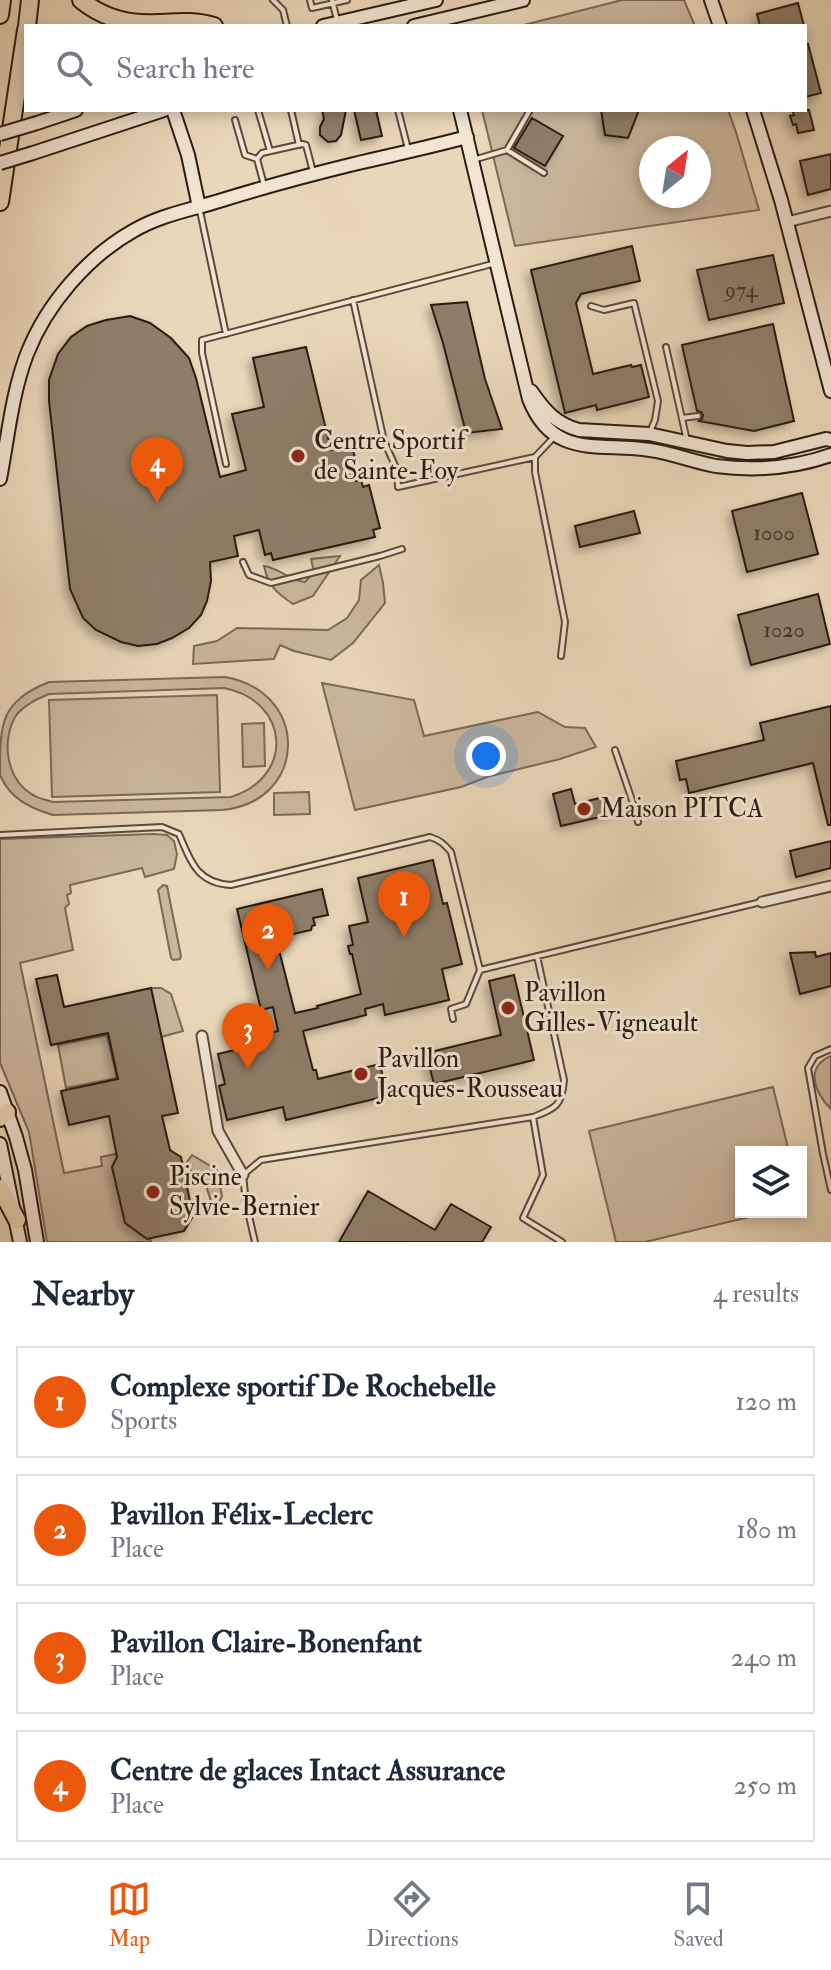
<!DOCTYPE html>
<html lang="en">
<head>
<meta charset="utf-8">
<style>
  :root { --surface:#fff; --page:#f6f6f7; --text:#1f2937; --muted:#747a83; --line:#e0e1e3; --accent:#ea580c }
  body { margin:0; font-family:"IM FELL Double Pica",serif; background:var(--page); color:var(--text) }
  .controls { position:absolute; right:24px; bottom:24px; display:grid; overflow:hidden; border-radius:0px; box-shadow:0 4px 12px #0003 }
  .controls button { width:72px; height:72px; display:grid; place-items:center; padding:0; border:0; border-bottom:2px solid var(--line); background:var(--surface); color:var(--text); font:40px sans-serif }
  .compass { position:absolute; left:639px; top:136px; width:72px; height:72px; border-radius:50%; background:var(--surface); box-shadow:0 4px 12px #0003; rotate:30deg }
  .you { position:absolute; left:486px; top:756px; width:28px; height:28px; margin:-20px; border:6px solid #fff; border-radius:50%; background:#1a73e8; box-shadow:0 0 0 12px #1a73e833 }
  .badge { display:grid; place-items:center; width:52px; height:52px; border-radius:50%; background:var(--accent); color:#fff; font-size:26px; font-weight:700 }
  .pin { position:absolute; translate:-50% -66px; filter:drop-shadow(0 2px 4px #0008) }
  .pin::after { content:''; position:absolute; top:42px; width:28px; height:24px; background:inherit; clip-path:polygon(0 0,100% 0,50% 100%) }
  .list { margin:0; padding:0; list-style:none }
  h2 { display:flex; justify-content:space-between; align-items:center; height:104px; margin:0; padding:0 32px; font-size:34px }
  h2 small { font-size:26px; font-weight:400; color:var(--muted) }
  .list li { display:grid; grid-template-columns:52px 1fr auto; gap:24px; align-items:center; box-sizing:border-box; height:112px; margin:0 16px 16px; padding:0 16px; border:2px solid var(--line); border-radius:0px }
  .list b { display:block; font-size:30px; white-space:nowrap }
  .list p { margin:0; font-size:26px; white-space:nowrap; color:var(--muted) }
  .list em { font-size:26px; font-style:normal; color:var(--muted) }
  .icon { flex:none; width:44px; height:44px; fill:none; stroke:currentColor; stroke-width:2; stroke-linecap:round; stroke-linejoin:round }
  .map { position:relative; flex:none; width:831px; height:1242px; overflow:hidden }
  .search { position:absolute; background:var(--surface); box-shadow:0 4px 12px #0003; left:24px; right:24px; top:24px; height:88px; display:flex; align-items:center; gap:20px; box-sizing:border-box; padding:0 28px; border-radius:0px; color:var(--muted); font-size:30px }
  .sheet { height:616px; background:var(--surface) }
  nav { display:flex; justify-content:space-around; align-items:center; box-sizing:border-box; height:112px; border-top:2px solid var(--line); background:var(--surface); font-size:22px; color:var(--muted) }
  nav a { display:grid; justify-items:center; gap:4px }
  nav .on { color:var(--accent) }
  .map>svg:first-child { display:block }
</style>
</head>
<body>
<div class="map">
<svg width="831" height="1242" viewBox="0 0 831 1242">
  <defs>
    <filter id="shadow"><feDropShadow dx="-4.5" dy="4.5" stdDeviation="4" flood-color="#0004"/></filter>
  </defs>
  <rect width="100%" height="100%" fill="#e9d7b9"/>
  <filter id="stains"><feTurbulence type="fractalNoise" baseFrequency=".0025" numOctaves="4"/><feColorMatrix values="0 0 0 0 .2 0 0 0 0 .09 0 0 0 0 .02 0 0 0 .5 -.17"/></filter>
  <radialGradient id="worn" r=".72"><stop offset=".6" stop-color="#630" stop-opacity="0"/><stop offset="1" stop-color="#630" stop-opacity=".3"/></radialGradient>
  <!-- green -->
  <path fill="#c9b79c" stroke="#7a6956" stroke-width="2" fill-rule="evenodd" d="M 622,0 L 684,0 L 695,26 L 520,26 Z
    M 482,110 L 728,110 L 736,132 L 759,210 L 515,246 ZM 651,148 L 699,148 L 699,196 L 651,196 Z
    M 340,556 L 313,596 L 293,604 C 277,593 268,586 264,566 C 279,568 289,580 305,582 L 314,572 L 311,559 Z
    M 379,565 L 383,583 L 385,603 L 353,643 L 331,660 L 294,651 L 280,645 L 274,659 L 193,664 L 194,646 L 217,641 L 237,628 L 328,630 L 347,618 L 359,600 L 361,580 Z
    M 225,677 C 311,692 308,802 222,810 L 53,815 C 30,808 10,799 0,775 C 0,723 0,702 49,682 ZM 224,688 C 290,701 295,777 231,797 L 53,802 C 47,800 40,799 35,796 C 6,781 0,740 17,714 C 26,704 37,699 49,694 Z
    M 322,683 L 414,700 L 424,736 L 538,712 L 565,727 L 585,728 L 596,747 L 560,759 L 487,777 L 461,787 L 355,810 Z
    M 217,695 L 220,792 L 52,797 L 49,700 Z
    M 264,723 L 265,766 L 243,767 L 242,724 Z
    M 309,792 L 310,814 L 274,815 L 274,793 Z
    M 154,834 L 167,835 L 174,841 L 177,854 L 174,869 L 145,877 L 142,868 L 70,885 L 71,893 L 67,895 L 69,904 L 65,908 L 73,950 L 20,963 L 64,1173 L 102,1166 L 101,1157 L 116,1154 L 151,1242 L 47,1242 L 29,1132 L 0,1063 L 0,839 Z
    M 163,885 L 167,886 L 181,956 L 180,959 L 173,960 L 171,958 L 158,890 Z
    M 151,988 L 161,988 L 171,994 L 183,1031 L 161,1037 Z
    M 107,1035 L 117,1078 L 66,1088 L 58,1045 Z
    M 831,1056 L 831,1109 C 815,1093 804,1068 831,1056 Z
    M 773,1087 L 789,1152 L 741,1152 L 741,1212 L 770,1212 L 645,1242 L 616,1242 L 589,1131 Z
    M 192,1155 L 217,1170 L 222,1196 L 214,1211 L 204,1179 L 184,1166 Z"/>
  <!-- building -->
  <path fill="#8e7d68" stroke="#2b1b10" stroke-width="2" filter="url(#shadow)" d="M 798,3 L 804,26 L 760,26 L 757,14 Z
    M 805,44 L 808,44 L 821,93 L 805,97 Z
    M 322,110 L 346,110 L 341,135 L 336,141 L 328,142 L 320,135 L 320,127 L 324,119 Z
    M 354,110 L 376,110 L 382,136 L 361,140 Z
    M 601,110 L 639,110 L 628,138 L 605,135 Z
    M 792,110 L 809,110 L 814,130 L 798,133 L 796,124 L 793,125 L 790,116 L 794,115 Z
    M 532,118 L 563,136 L 545,166 L 514,148 Z
    M 831,154 L 831,189 L 808,195 L 800,161 Z
    M 632,246 L 640,281 L 581,294 L 576,303 L 593,374 L 631,365 L 632,367 L 641,365 L 649,397 L 597,410 L 596,405 L 565,413 L 531,270 Z
    M 773,255 L 784,303 L 709,320 L 697,270 Z
    M 467,302 L 485,379 L 502,429 L 466,433 L 443,343 L 431,305 Z
    M 130,316 L 150,323 L 171,338 L 189,358 L 196,378 L 220,477 L 246,470 L 232,414 L 264,407 L 253,358 L 306,347 L 331,450 L 352,446 L 356,462 L 352,462 L 356,481 L 361,480 L 363,487 L 369,485 L 380,528 L 373,530 L 375,537 L 273,560 L 271,553 L 265,555 L 259,530 L 234,536 L 238,556 L 210,562 L 211,581 L 207,601 L 201,615 L 189,628 L 172,638 L 157,644 L 138,646 L 121,642 L 96,630 L 83,618 L 70,589 L 49,401 L 49,380 L 58,354 L 71,337 L 87,326 L 106,320 Z
    M 773,324 L 794,421 L 754,431 L 699,421 L 702,419 L 703,415 L 701,412 L 697,411 L 682,345 Z
    M 802,493 L 818,554 L 747,572 L 732,511 Z
    M 634,511 L 640,533 L 580,547 L 575,526 Z
    M 818,594 L 830,644 L 751,665 L 738,615 Z
    M 831,706 L 831,825 L 828,825 L 813,763 L 689,793 L 686,779 L 680,780 L 676,761 L 764,740 L 760,723 Z
    M 571,789 L 575,804 L 608,796 L 613,814 L 561,826 L 553,794 Z
    M 831,841 L 831,868 L 796,877 L 790,851 Z
    M 433,860 L 443,904 L 447,903 L 462,964 L 442,969 L 449,1000 L 385,1015 L 383,1004 L 365,1009 L 366,1015 L 303,1031 L 313,1070 L 316,1070 L 318,1079 L 380,1064 L 387,1096 L 286,1120 L 283,1107 L 227,1120 L 219,1086 L 225,1084 L 218,1054 L 267,1042 L 265,1034 L 278,1031 L 273,1007 L 261,1010 L 237,909 L 322,889 L 328,915 L 313,918 L 315,925 L 312,926 L 311,930 L 276,938 L 295,1013 L 318,1008 L 317,1006 L 361,994 L 352,954 L 350,954 L 348,946 L 353,945 L 349,926 L 368,922 L 358,878 Z
    M 815,952 L 816,957 L 831,953 L 831,986 L 800,994 L 790,953 Z
    M 57,975 L 64,1007 L 151,988 L 178,1113 L 162,1116 L 170,1150 L 181,1157 L 193,1216 L 184,1231 L 147,1239 L 125,1223 L 112,1167 L 117,1157 L 109,1116 L 69,1125 L 61,1091 L 118,1079 L 108,1033 L 51,1045 L 36,979 Z
    M 514,975 L 534,1060 L 434,1084 L 426,1053 L 501,1035 L 489,981 Z
    M 368,1191 L 435,1230 L 451,1204 L 491,1227 L 482,1242 L 339,1242 Z"/>
  <g fill="none" stroke-linecap="round" stroke-linejoin="round">
    <!-- lane casing -->
    <g stroke="#5a4a3a" stroke-width="8">
      <path id="lane" d="M 273,0 L 283,10 L 287,26
        M 310,0 L 312,8 L 347,0
        M 332,0 L 337,20
        M 258,110 L 270,151
        M 291,110 L 299,145
        M 398,110 L 408,149
        M 235,120 L 245,155 L 257,159
        M 507,150 L 544,173
        M 473,160 L 507,150 L 530,110
        M 264,185 L 257,159 L 262,153 L 302,144 L 306,145 L 313,172
        M 200,211 L 226,334
        M 353,300 L 384,441 L 397,470 L 398,487 L 535,457 L 555,436
        M 591,306 L 604,310 L 634,303 L 658,401 L 655,420 L 650,432
        M 666,347 L 687,441
        M 682,418 L 698,416
        M 535,457 L 535,472 L 565,622 L 561,656
        M 226,464 L 202,353 L 202,340 L 496,263
        M 243,562 L 249,575 L 271,583 L 380,556 L 402,549
        M 615,750 L 635,809 L 638,822
        M 0,835 L 162,827 L 179,834 C 191,862 197,883 231,885 L 430,837 C 440,840 444,844 451,852 L 480,970 L 466,1004 L 451,1009 L 453,1019
        M 537,956 L 564,1080 C 562,1106 556,1108 533,1117 L 543,1175 L 523,1218 L 562,1242
        M 480,970 L 761,902
        M 831,1049 L 815,1056 L 808,1068 L 823,1154 L 831,1190
        M 255,1242 L 246,1203 L 243,1175 L 261,1160 L 533,1117"/>
    </g>
    <!-- street casing -->
    <g stroke="#5a4a3a" stroke-width="13">
      <path id="street" d="M 787,222 L 831,211
        M 762,902 L 831,886
        M 202,1036 L 218,1131 L 243,1175"/>
    </g>
    <!-- secondary casing -->
    <g stroke="#2b1b10" stroke-width="16">
      <path id="secondary" d="M 711,0 L 720,26
        M 323,26 L 436,0
        M 414,26 L 523,0
        M 173,110 L 188,155 L 199,207
        M 460,110 L 529,399 C 553,460 600,442 650,450 C 672,453 694,462 716,466 C 754,471 794,468 831,455
        M 753,110 L 781,200 L 831,391
        M 37,123 L 76,110
        M 33,153 L 164,110
        M 531,391 C 544,410 556,424 579,430 L 649,434 L 727,451 L 747,453 L 774,452 L 826,439 L 831,440
        M 0,479 C 8,437 12,393 27,354 C 46,305 87,257 133,231 C 160,215 190,210 219,201 C 264,187 309,175 354,164 C 392,155 430,147 467,137
        M 0,1092 L 16,1137 L 25,1170 L 37,1242
        M 0,1144 L 20,1242"/>
    </g>
    <!-- highway casing -->
    <g stroke="#2b1b10" stroke-width="20">
      <path id="highway" d="M 81,0 C 103,18 129,25 158,23 C 177,22 195,20 214,26
        M 0,15 L 2,0
        M 27,26 L 30,0
        M 0,202 L 26,30
        M 0,1118 L 7,1112
        M 0,1188 L 17,1220"/>
    </g>
    <!-- lane -->
    <use href="#lane" stroke="#f1e5d2" stroke-width="4"/>
    <!-- street -->
    <use href="#street" stroke="#f1e5d2" stroke-width="9"/>
    <!-- secondary -->
    <use href="#secondary" stroke="#f1e5d2" stroke-width="12"/>
    <!-- highway -->
    <use href="#highway" stroke="#e9d7b9" stroke-width="16"/>
    <!-- secondary-bridge casing -->
    <g stroke="#2b1b10" stroke-width="16" stroke-linecap="butt">
      <path id="secondary-bridge" d="M 0,134 L 37,123
        M 0,163 L 33,153"/>
    </g>
    <!-- secondary-bridge -->
    <use href="#secondary-bridge" stroke="#f1e5d2" stroke-width="12"/>
  </g>
  <!-- markers -->
  <g fill="#8f2418" stroke="#f1e5d2" stroke-width="3">
    <circle cx="298" cy="456" r="8"/>
    <circle cx="584" cy="809" r="8"/>
    <circle cx="508" cy="1008" r="8"/>
    <circle cx="361" cy="1074" r="8"/>
    <circle cx="153" cy="1192" r="8"/>
  </g>
  <g text-anchor="middle" dominant-baseline="central" stroke-width="6" stroke-linejoin="round" paint-order="stroke">
    <!-- number labels -->
    <g font-size="22" fill="#443426">
      <text x="741" y="290">974</text>
      <text x="774" y="533">1000</text>
      <text x="784" y="630">1020</text>
    </g>
    <!-- poi labels -->
    <g font-size="26" fill="#2b1b10" stroke="#f1e5d2" text-anchor="start">
      <text x="314" y="441">Centre Sportif<tspan x="314" dy="30">de Sainte-Foy</tspan></text>
      <text x="600" y="809">Maison PITCA</text>
      <text x="524" y="993">Pavillon<tspan x="524" dy="30">Gilles-Vigneault</tspan></text>
      <text x="377" y="1059">Pavillon<tspan x="377" dy="30">Jacques-Rousseau</tspan></text>
      <text x="169" y="1177">Piscine<tspan x="169" dy="30">Sylvie-Bernier</tspan></text>
    </g>
  </g>
  <rect width="100%" height="100%" filter="url(#stains)"/>
  <rect width="100%" height="100%" fill="url(#worn)"/>
</svg>
<div class="controls">
<button><svg class="icon" aria-label="layers" viewBox="0 0 24 24"><path d="M12 4l9 5-9 5-9-5zM3 14l9 5 9-5"/></svg></button>
</div>
<svg class="compass" viewBox="-18 -18 36 36"><path d="M0-13l5 13h-10z" fill="#e53935"/><path d="M0 13l5-13h-10z" fill="#747a83"/></svg>
<div class="you"></div>
<div class="pin badge" style="left:404px;top:937px">1</div>
<div class="pin badge" style="left:268px;top:970px">2</div>
<div class="pin badge" style="left:248px;top:1069px">3</div>
<div class="pin badge" style="left:157px;top:503px">4</div>
<div class="search"><svg class="icon" aria-label="search" viewBox="0 0 24 24"><circle cx="10" cy="10" r="6"/><path d="M15 15l6 6"/></svg>Search here</div>
</div>
<section class="sheet">
<h2>Nearby<small>4 results</small></h2>
<ul class="list">
<li><span class="badge">1</span><div><b>Complexe sportif De Rochebelle</b><p>Sports</p></div><em>120 m</em></li>
<li><span class="badge">2</span><div><b>Pavillon Félix-Leclerc</b><p>Place</p></div><em>180 m</em></li>
<li><span class="badge">3</span><div><b>Pavillon Claire-Bonenfant</b><p>Place</p></div><em>240 m</em></li>
<li><span class="badge">4</span><div><b>Centre de glaces Intact Assurance</b><p>Place</p></div><em>250 m</em></li>
</ul>
</section>
<nav>
<a class="on"><svg class="icon" aria-label="map" viewBox="0 0 24 24"><path d="M3 6l6-2 6 2 6-2v14l-6 2-6-2-6 2zM9 4v14M15 6v14"/></svg>Map</a>
<a><svg class="icon" aria-label="directions" viewBox="0 0 24 24"><path d="M12 3l9 9-9 9-9-9zM9 14v-3h6M13 9l2 2-2 2"/></svg>Directions</a>
<a><svg class="icon" aria-label="saved" viewBox="0 0 24 24"><path d="M7 4h10v16l-5-4-5 4z"/></svg>Saved</a>
</nav>
</body>
</html>
